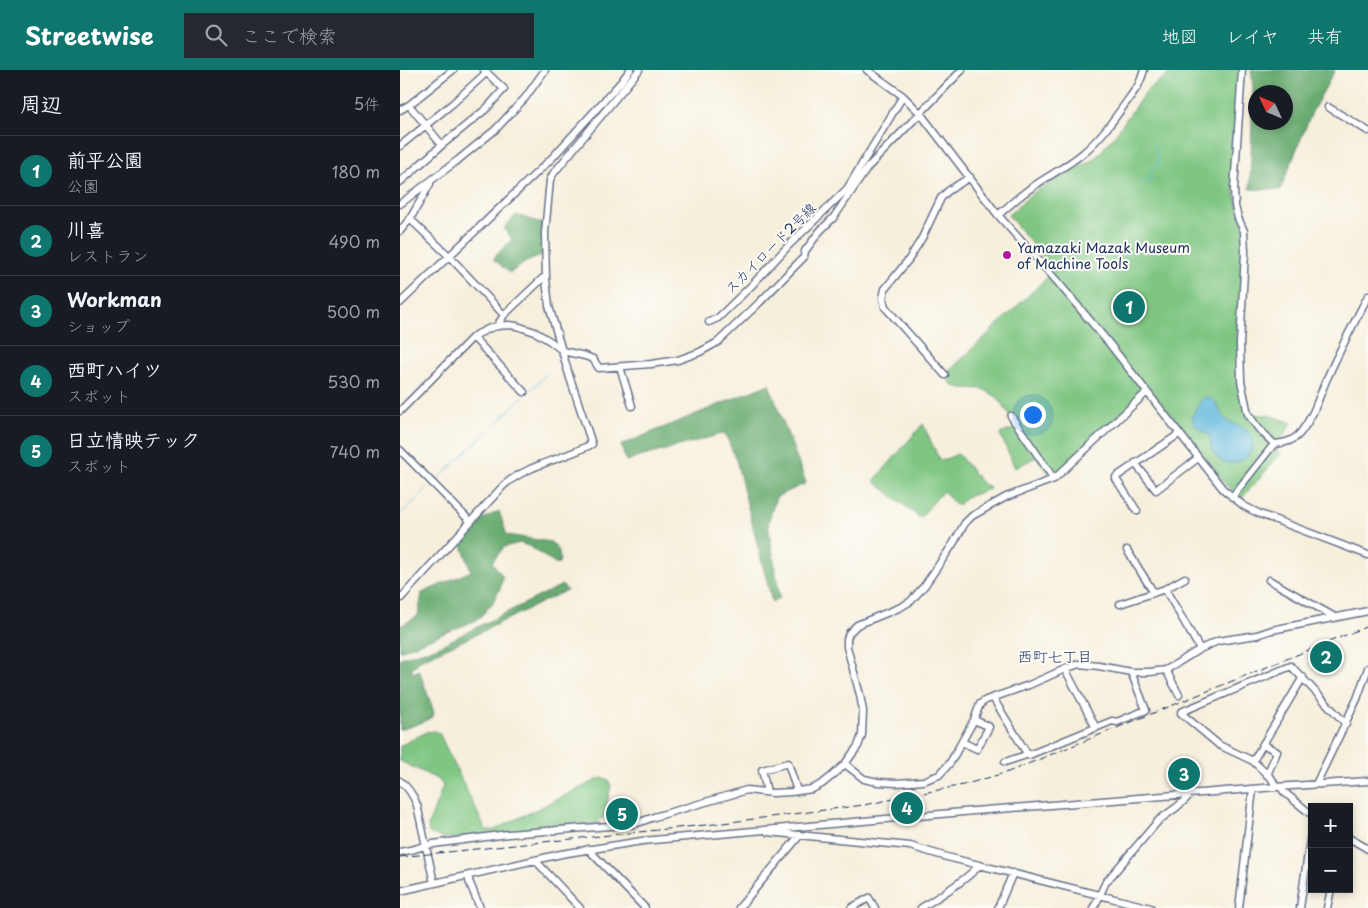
<!DOCTYPE html>
<html lang="ja">
<head>
<meta charset="utf-8">
<style>
  :root { --surface:#171b24; --page:#242831; --text:#f1f3f6; --muted:#9ea1a6; --line:#363941; --accent:#0f766e }
  body { margin:0; font-family:"Playpen Sans","Klee One",sans-serif; background:var(--page); color:var(--text) }
  .controls { position:absolute; right:15px; bottom:15px; display:grid; overflow:hidden; border-radius:0px; box-shadow:0 2px 8px #0003 }
  .controls button { width:45px; height:45px; display:grid; place-items:center; padding:0; border:0; border-bottom:1px solid var(--line); background:var(--surface); color:var(--text); font:25px sans-serif }
  .compass { position:absolute; left:848px; top:15px; width:45px; height:45px; border-radius:50%; background:var(--surface); box-shadow:0 2px 8px #0003; rotate:314deg }
  .you { position:absolute; left:632px; top:344px; width:18px; height:18px; margin:-12px; border:4px solid #fff; border-radius:50%; background:#1a73e8; box-shadow:0 0 0 8px #1a73e833 }
  .badge { display:grid; place-items:center; width:32px; height:32px; border-radius:50%; background:var(--accent); color:#fff; font-size:16px; font-weight:700 }
  .pin { position:absolute; translate:-50% -50%; border:2px solid #fff; box-shadow:0 1px 5px #0006 }
  .list { margin:0; padding:0; list-style:none }
  h2 { display:flex; justify-content:space-between; align-items:center; height:65px; margin:0; padding:0 20px; font-size:21px }
  h2 small { font-size:16px; font-weight:400; color:var(--muted) }
  .list li { display:grid; grid-template-columns:32px 1fr auto; gap:15px; align-items:center; box-sizing:border-box; height:70px; padding:0 20px; border-top:1px solid var(--line) }
  .list b { display:block; font-size:19px; white-space:nowrap }
  .list p { margin:0; font-size:16px; white-space:nowrap; color:var(--muted) }
  .list em { font-size:16px; font-style:normal; color:var(--muted) }
  .icon { flex:none; width:28px; height:28px; fill:none; stroke:currentColor; stroke-width:2; stroke-linecap:round; stroke-linejoin:round }
  .map { position:relative; flex:none; width:968px; height:838px; overflow:hidden }
  header { display:flex; align-items:center; gap:30px; box-sizing:border-box; height:70px; padding:0 25px; background:var(--accent); color:#fff }
  header strong { font-size:24px }
  nav { display:flex; gap:28px; margin-inline-start:auto; font-size:18px }
  .search { width:350px; height:45px; background:var(--page); display:flex; align-items:center; gap:12px; box-sizing:border-box; padding:0 18px; border-radius:0px; color:var(--muted); font-size:19px }
  main { display:flex }
  aside { flex:1; background:var(--surface) }
  .map>svg:first-child { display:block }
</style>
</head>
<body>
<header>
<strong>Streetwise</strong>
<div class="search"><svg class="icon" aria-label="search" viewBox="0 0 24 24"><circle cx="10" cy="10" r="6"/><path d="M15 15l6 6"/></svg>ここで検索</div>
<nav><a>地図</a><a>レイヤ</a><a>共有</a></nav>
</header>
<main>
<aside>
<h2>周辺<small>5件</small></h2>
<ul class="list">
<li><span class="badge">1</span><div><b>前平公園</b><p>公園</p></div><em>180 m</em></li>
<li><span class="badge">2</span><div><b>川喜</b><p>レストラン</p></div><em>490 m</em></li>
<li><span class="badge">3</span><div><b>Workman</b><p>ショップ</p></div><em>500 m</em></li>
<li><span class="badge">4</span><div><b>西町ハイツ</b><p>スポット</p></div><em>530 m</em></li>
<li><span class="badge">5</span><div><b>日立情映テック</b><p>スポット</p></div><em>740 m</em></li>
</ul>
</aside>
<div class="map">
<svg width="968" height="838" viewBox="0 0 968 838">
  <rect width="100%" height="100%" fill="#fdfcf7"/>
  <filter id="ink" filterUnits="userSpaceOnUse"><feTurbulence type="fractalNoise" baseFrequency=".02" numOctaves="2"/><feDisplacementMap in="SourceGraphic" scale="10" xChannelSelector="R" yChannelSelector="G"/><feConvolveMatrix kernelMatrix="1 2 1 2 8 2 1 2 1" color-interpolation-filters="sRGB"/></filter>
  <filter id="wash" filterUnits="userSpaceOnUse"><feTurbulence type="fractalNoise" baseFrequency=".0096" numOctaves="4" result="noise"/><feDisplacementMap in="SourceGraphic" scale="20" xChannelSelector="R" yChannelSelector="G"/><feGaussianBlur stdDeviation="1.12" result="paint"/><feColorMatrix in="noise" values="0 0 0 0 0 0 0 0 0 0 0 0 0 0 0 0 0 1.4 0 .05"/><feComposite in="paint" operator="in"/></filter>
  <g filter="url(#wash)">
    <rect width="100%" height="100%" fill="#f6efdc"/>
    <!-- green -->
    <path fill="#7fc682" stroke="#4d7a70" d="M 774,0 L 841,0 L 834,119 L 844,161 L 841,311 L 849,344 L 869,345 L 892,353 L 882,368 L 874,374 L 880,385 L 842,428 L 826,415 L 785,361 L 748,318 L 654,409 L 636,387 L 615,398 L 600,364 L 618,357 L 597,327 L 583,319 L 561,318 L 552,315 L 545,305 L 654,201 L 608,145 L 634,122 L 693,90 L 712,69 L 747,20 Z
      M 523,354 L 540,391 L 558,384 L 584,415 L 589,416 L 590,419 L 566,427 L 557,436 L 543,421 L 520,448 L 474,411 Z
      M 35,661 L 39,663 L 86,760 L 94,760 L 201,708 L 207,709 L 211,715 L 204,748 L 200,749 L 197,754 L 56,769 L 43,768 L 29,763 L 28,756 L 43,716 L 39,710 L 0,691 L 0,676 L 26,662 Z"/>
    <!-- forest -->
    <path fill="#67ab70" stroke="#416d67" fill-rule="evenodd" d="M 851,0 L 935,0 L 912,42 L 880,120 L 850,119 L 853,17 ZM 886,22 L 886,52 L 856,52 L 856,22 Z
      M 116,145 L 142,153 L 144,185 L 126,192 L 110,203 L 93,189 L 112,169 L 104,158 Z
      M 369,314 L 406,413 L 376,427 L 368,454 L 380,528 L 372,532 L 336,390 L 325,363 L 226,391 L 221,375 Z
      M 99,441 L 107,465 L 151,472 L 159,481 L 160,489 L 159,493 L 155,494 L 131,477 L 120,473 L 104,477 L 92,492 L 103,507 L 100,519 L 92,534 L 77,550 L 0,581 L 0,556 L 18,546 L 22,523 L 71,501 L 61,472 L 71,455 Z
      M 162,515 L 167,520 L 77,564 L 22,589 L 11,600 L 13,603 L 19,600 L 34,642 L 33,647 L 18,654 L 0,660 L 0,588 L 35,578 Z"/>
    <!-- water -->
    <path fill="#5db7db" stroke="#3c739c" d="M 805,327 C 822,331 816,343 828,351 C 835,355 842,355 848,362 C 869,387 813,416 810,366 C 801,359 787,354 795,341 C 798,336 800,331 805,327 Z"/>
    <g fill="none" stroke-linecap="round" stroke-linejoin="round">
      <!-- stream -->
      <path stroke="#5db7db" stroke-width="1" d="M 741,113 L 747,110 L 750,110 L 752,108 L 750,101 L 753,98 L 758,97 C 760,93 756,90 758,84 L 755,79 L 755,75
        M 36,411 L 147,304
        M 0,445 L 31,415"/>
    </g>
  </g>
  <g filter="url(#ink)">
    <g fill="none" stroke-linecap="round" stroke-linejoin="round">
      <!-- minor casing -->
      <g stroke="#68728a" stroke-width="9">
        <path id="minor" d="M 467,0 L 503,26 L 520,43 L 598,145 L 656,210 L 708,272 L 823,419 L 844,436 L 860,444 L 968,485
          M 842,0 L 834,119 L 835,136 L 838,148 L 844,161 L 845,183 L 840,274 L 841,311 L 848,344 L 858,358 L 874,374
          M 9,35 L 42,75
          M 928,37 L 968,61
          M 0,40 L 9,35 L 53,0
          M 0,76 L 52,34 L 87,2
          M 0,112 L 42,75 L 86,39 L 104,19 L 84,0
          M 0,134 L 58,90 L 95,60 L 125,28 L 145,0
          M 598,145 C 609,136 619,126 631,118 C 648,106 666,97 682,84 C 705,65 721,39 738,16 L 741,9 L 744,0
          M 10,149 L 49,186 L 104,245
          M 0,161 L 10,149 L 30,114
          M 146,209 L 145,163 L 150,110 L 153,104 L 239,0
          M 0,233 L 152,88 L 221,12 L 230,0
          M 309,252 L 318,248 L 352,215 L 391,173 L 447,119 L 503,26
          M 73,267 L 124,322
          M 220,297 L 232,336
          M 545,305 L 485,237 L 483,228 L 485,219 L 509,189 L 522,168 L 541,128 L 548,121 L 570,107
          M 0,341 L 74,266 L 90,258 L 97,256 L 109,255 L 117,256 L 135,262 L 150,271 L 163,281 L 185,286 L 193,289 L 199,298 L 251,294 L 278,290 L 300,282 L 318,272 L 359,233 L 404,187 L 405,181 L 420,161 L 434,147 L 468,97 L 562,0
          M 611,346 L 654,409
          M 0,380 L 71,452
          M 735,393 L 756,420 L 798,388
          M 832,427 L 874,374 C 885,373 894,371 901,362 C 913,347 918,330 925,313 C 938,283 953,255 968,226
          M 737,441 L 716,409 L 716,407 L 779,364
          M 727,480 L 754,523
          M 869,510 L 933,546 L 935,548
          M 765,519 L 800,579
          M 0,529 L 104,415 C 129,394 164,389 192,374 L 169,305 L 149,236 L 146,209 L 143,208 L 104,245 L 97,256
          M 720,534 L 765,519 L 785,508
          M 665,599 L 696,658
          M 766,600 L 779,625
          M 593,628 L 626,682 L 629,685 L 712,651 L 717,652 L 746,640 L 731,602
          M 562,672 L 577,679 L 589,657 L 588,656 L 574,650
          M 863,674 L 877,682 L 867,705
          M 853,691 L 903,607
          M 605,692 L 629,684
          M 445,694 L 464,709 L 478,712 L 497,713 L 523,711 L 539,705 L 550,693 L 574,650 L 580,634 L 586,630 L 629,615 L 665,599 L 679,594 L 699,596 L 731,602 L 750,602 L 766,600 L 800,579 L 818,571 L 857,565 L 872,560 L 968,541
          M 0,711 C 8,717 13,725 17,735 L 34,813
          M 916,714 L 957,629 L 968,598
          M 876,717 L 872,709 L 853,691 L 819,675 L 781,643 L 781,642 L 891,596 L 946,654
          M 881,717 L 884,722 L 912,745
          M 367,722 L 362,700 L 388,693 L 397,721
          M 368,762 L 510,776 L 547,787 L 751,838
          M 949,768 L 968,779
          M 188,779 L 245,838
          M 0,782 L 15,779 L 26,775 L 108,764 L 235,754 L 254,747 L 347,720 L 373,723 L 391,722 L 412,719 L 422,714 L 432,706 L 445,694 L 458,676 L 462,665 L 463,641 L 460,625 L 447,577 L 447,569 L 449,563 L 457,555 L 501,537 L 511,531 L 525,515 L 553,474 L 565,453 L 572,446 L 606,427 L 654,409 L 747,322
          M 135,790 L 180,838
          M 69,806 L 69,811 L 80,838
          M 0,821 L 161,784 L 242,771 L 574,741 L 876,717 L 968,711
          M 339,838 L 400,765
          M 451,838 L 469,828 L 475,838
          M 521,838 C 536,828 570,808 579,795
          M 598,838 L 613,803
          M 693,838 C 699,830 701,821 706,812 L 759,750 L 777,737 L 786,729 L 790,724
          M 839,838 L 853,719
          M 900,838 L 912,756
          M 927,838 L 931,819"/>
      </g>
      <!-- minor -->
      <use href="#minor" stroke="#fff" stroke-width="6"/>
      <!-- rail -->
      <path stroke="#1b2f5e" stroke-width="1" stroke-dasharray="8 4" stroke-linecap="butt" d="M 0,787 L 315,754 L 464,735 L 563,715 L 608,702 L 968,556"/>
    </g>
  </g>
  <!-- markers -->
  <circle fill="#b5179e" stroke="#fdfcf7" stroke-width="2" cx="607" cy="185" r="5"/>
  <g text-anchor="middle" dominant-baseline="central" stroke-width="4" stroke-linejoin="round" paint-order="stroke">
    <!-- poi labels -->
    <g font-size="14" fill="#1b2f5e" stroke="#fdfcf7" text-anchor="start">
      <text x="617" y="177">Yamazaki Mazak Museum<tspan x="617" dy="16">of Machine Tools</tspan></text>
    </g>
    <!-- street labels -->
    <g font-size="14" fill="#1b2f5e" stroke="#fdfcf7">
      <text transform="translate(370 178) rotate(-45)">スカイロード2号線</text>
    </g>
    <!-- neighbourhood labels -->
    <g font-size="15" fill="#1b2f5e" stroke="#fdfcf7">
      <text x="655" y="585">西町七丁目</text>
    </g>
  </g>
</svg>
<div class="controls">
<button>+</button>
<button>−</button>
</div>
<svg class="compass" viewBox="-18 -18 36 36"><path d="M0-13l5 13h-10z" fill="#e53935"/><path d="M0 13l5-13h-10z" fill="#9ea1a6"/></svg>
<div class="you"></div>
<div class="pin badge" style="left:729px;top:237px">1</div>
<div class="pin badge" style="left:926px;top:587px">2</div>
<div class="pin badge" style="left:784px;top:704px">3</div>
<div class="pin badge" style="left:507px;top:738px">4</div>
<div class="pin badge" style="left:222px;top:744px">5</div>
</div>
</main>
</body>
</html>
